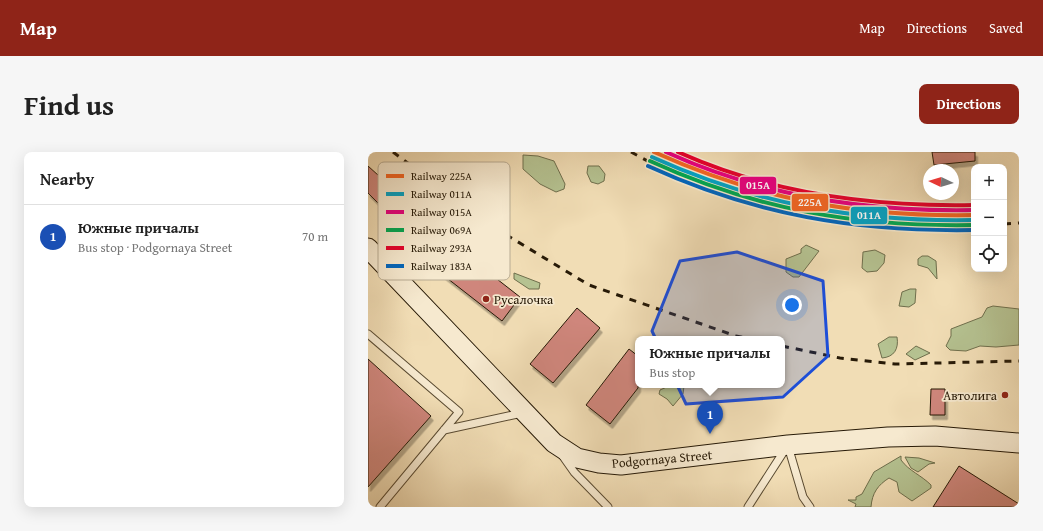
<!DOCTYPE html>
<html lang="en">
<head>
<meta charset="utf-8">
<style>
  :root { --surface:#fff; --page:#f6f6f6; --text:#222; --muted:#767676; --line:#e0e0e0; --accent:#8f2418 }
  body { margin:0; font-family:"Gentium Book Plus",serif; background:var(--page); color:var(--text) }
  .controls { position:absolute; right:12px; top:12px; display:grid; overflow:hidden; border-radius:8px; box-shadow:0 4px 16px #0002 }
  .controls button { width:36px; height:36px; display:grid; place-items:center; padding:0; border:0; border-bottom:1px solid var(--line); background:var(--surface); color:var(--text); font:20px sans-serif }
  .compass { position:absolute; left:555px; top:12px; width:36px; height:36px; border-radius:50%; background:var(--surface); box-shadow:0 4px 16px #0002; rotate:274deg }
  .you { position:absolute; left:424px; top:153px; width:14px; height:14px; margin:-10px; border:3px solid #fff; border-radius:50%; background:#1a73e8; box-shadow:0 0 0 6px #1a73e833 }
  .badge { display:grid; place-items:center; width:26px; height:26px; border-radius:50%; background:var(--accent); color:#fff; font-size:13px; font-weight:700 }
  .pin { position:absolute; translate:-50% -33px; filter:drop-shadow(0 1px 2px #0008) }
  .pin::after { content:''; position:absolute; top:21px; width:14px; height:12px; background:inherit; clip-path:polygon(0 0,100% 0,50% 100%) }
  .popup { position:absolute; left:267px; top:184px; width:150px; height:52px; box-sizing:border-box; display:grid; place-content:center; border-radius:8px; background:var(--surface); filter:drop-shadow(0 1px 3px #0005); font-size:13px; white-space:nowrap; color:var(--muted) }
  .popup b { font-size:15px; color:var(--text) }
  .popup::after { content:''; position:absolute; left:50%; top:100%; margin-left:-8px; border:8px solid transparent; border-top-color:var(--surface) }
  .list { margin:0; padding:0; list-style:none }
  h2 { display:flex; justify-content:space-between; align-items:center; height:52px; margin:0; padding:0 16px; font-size:17px }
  h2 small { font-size:13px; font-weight:400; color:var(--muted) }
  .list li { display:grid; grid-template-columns:26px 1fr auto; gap:12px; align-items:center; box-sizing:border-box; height:64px; padding:0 16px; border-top:1px solid var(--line) }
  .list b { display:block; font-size:15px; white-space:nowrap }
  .list p { margin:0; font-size:13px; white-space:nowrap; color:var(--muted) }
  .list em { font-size:13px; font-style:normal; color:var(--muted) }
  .icon { flex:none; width:22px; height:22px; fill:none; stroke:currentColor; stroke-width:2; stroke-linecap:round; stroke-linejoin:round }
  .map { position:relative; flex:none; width:651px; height:355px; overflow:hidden; border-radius:8px }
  header { display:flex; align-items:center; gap:24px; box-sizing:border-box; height:56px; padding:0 20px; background:var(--accent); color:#fff }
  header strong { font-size:19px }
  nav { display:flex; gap:22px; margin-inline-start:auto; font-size:14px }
  .intro { display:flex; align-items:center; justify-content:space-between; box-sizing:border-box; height:96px; padding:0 24px }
  h1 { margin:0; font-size:28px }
  .button { padding:10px 18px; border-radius:8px; background:var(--accent); color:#fff; font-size:14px; font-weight:700 }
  main { display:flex; gap:24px; padding:0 24px }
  aside { flex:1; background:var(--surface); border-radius:8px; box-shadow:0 4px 16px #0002 }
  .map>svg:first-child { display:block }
</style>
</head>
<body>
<header>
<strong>Map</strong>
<nav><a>Map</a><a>Directions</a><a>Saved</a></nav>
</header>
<div class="intro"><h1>Find us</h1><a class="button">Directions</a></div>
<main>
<aside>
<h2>Nearby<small></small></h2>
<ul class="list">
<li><span class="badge" style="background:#1a4fb4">1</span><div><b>Южные причалы</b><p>Bus stop · Podgornaya Street</p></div><em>70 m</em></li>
</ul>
</aside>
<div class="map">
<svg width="651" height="355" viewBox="0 0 651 355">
  <defs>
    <filter id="shadow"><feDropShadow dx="2.5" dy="4.5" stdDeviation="0" flood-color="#0004"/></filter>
  </defs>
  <rect width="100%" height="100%" fill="#f1ddb5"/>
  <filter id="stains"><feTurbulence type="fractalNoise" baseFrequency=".005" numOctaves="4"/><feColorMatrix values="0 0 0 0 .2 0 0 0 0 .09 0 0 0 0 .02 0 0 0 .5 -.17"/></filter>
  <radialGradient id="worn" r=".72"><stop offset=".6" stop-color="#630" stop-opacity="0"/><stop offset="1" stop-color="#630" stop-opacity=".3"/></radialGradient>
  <!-- green -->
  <path fill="#b5c291" stroke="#6e6e4c" d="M 155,3 L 170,4 L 186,9 L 197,32 L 196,37 L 188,40 L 172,32 L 155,17 Z
    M 220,14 L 231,14 L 237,22 L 236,29 L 230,32 L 223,30 L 219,21 Z
    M 438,93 L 451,99 L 431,125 L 425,125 L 418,120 L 418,107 L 433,101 L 433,97 Z
    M 507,98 L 517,103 L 516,111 L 509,119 L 499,120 L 494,116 L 495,100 Z
    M 554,104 L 560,104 L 568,109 L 569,127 L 560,116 L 550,113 L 550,107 Z
    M 146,121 L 172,131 L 171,137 L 161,137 L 146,127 Z
    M 542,137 L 548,137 L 547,151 L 541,155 L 531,154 L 534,140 Z
    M 625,154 L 651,157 L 651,193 L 628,195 L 612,194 L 598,199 L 582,198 L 578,194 L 583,184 L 583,177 L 614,165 L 619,156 Z
    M 521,185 L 529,185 C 531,197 526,205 514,206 L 510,192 Z
    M 548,194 L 562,201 L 547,208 L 538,202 Z
    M 303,233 L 316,234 L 315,242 L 305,254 L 299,247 L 291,242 L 292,238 Z
    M 533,304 L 533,308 C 541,319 553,323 563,333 L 563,336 L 544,349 L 531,340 L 529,330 L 521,326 C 510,333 504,341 503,355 L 487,355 L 488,352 L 480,348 L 488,348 L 488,345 L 494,342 L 506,320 Z
    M 537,305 L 551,306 L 567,311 L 561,312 L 550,320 L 543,316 Z"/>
  <!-- building -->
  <path fill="#cf867b" stroke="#271a07" filter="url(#shadow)" d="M 564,0 L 607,0 L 607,9 L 566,13 Z
    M 0,14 L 42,52 L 26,67 L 0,41 Z
    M 93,99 L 152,145 L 134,169 L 75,123 Z
    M 209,156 L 232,176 L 185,231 L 162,212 Z
    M 261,197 L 270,204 L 270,236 L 242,272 L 218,253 Z
    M 0,207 L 63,264 L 0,335 Z
    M 563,237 L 577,237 L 577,263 L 562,263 Z
    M 591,314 L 651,352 L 651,355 L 565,355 Z"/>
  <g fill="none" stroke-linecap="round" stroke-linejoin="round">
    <!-- lane casing -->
    <g stroke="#5a4b32" stroke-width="9">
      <path id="lane" d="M 0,182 L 91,260 L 12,355
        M 76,278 L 154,261
        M 420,294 L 435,345 L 442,355
        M 194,303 L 206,320 L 240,355
        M 380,355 L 418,296"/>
    </g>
    <!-- secondary casing -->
    <g stroke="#271a07" stroke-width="21">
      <path id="secondary" d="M 0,96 L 186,291 L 209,306 L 231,311 L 253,313 L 420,293 L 520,285 L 567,284 L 651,291"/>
    </g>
    <!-- lane -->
    <use href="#lane" stroke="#f6e9cf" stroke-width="7"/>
    <!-- secondary -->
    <use href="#secondary" stroke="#f6e9cf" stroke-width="19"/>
    <!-- rail -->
    <path stroke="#271a07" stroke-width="3" stroke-dasharray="7 7" stroke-linecap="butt" d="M 25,0 L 127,76 L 221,133 L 368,184 L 384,187
      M 263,0 C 276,7 290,15 304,21 C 399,59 503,79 606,73
      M 636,72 L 651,71
      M 414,194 L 472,206 L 527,212 L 651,209"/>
    <!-- rail-1 casing -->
    <g stroke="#f6e9cf" stroke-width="7">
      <path id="rail-1" d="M 286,0 C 392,48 490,65 606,63"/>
    </g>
    <!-- rail-2 casing -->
    <g stroke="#f6e9cf" stroke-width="7">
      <path id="rail-2" d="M 284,5 C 390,53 489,70 606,68"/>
    </g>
    <!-- rail-3 casing -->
    <g stroke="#f6e9cf" stroke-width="7">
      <path id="rail-3" d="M 298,0 C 396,45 499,60 606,58"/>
    </g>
    <!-- rail-4 casing -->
    <g stroke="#f6e9cf" stroke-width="7">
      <path id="rail-4" d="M 282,9 C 389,58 489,75 606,73"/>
    </g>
    <!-- rail-5 casing -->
    <g stroke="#f6e9cf" stroke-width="7">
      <path id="rail-5" d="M 310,0 C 403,42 505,55 606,53"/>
    </g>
    <!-- rail-6 casing -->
    <g stroke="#f6e9cf" stroke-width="7">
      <path id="rail-6" d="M 280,14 C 387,63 488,80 606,78"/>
    </g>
    <!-- rail-1 -->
    <use href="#rail-1" stroke="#f26522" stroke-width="4"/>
    <!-- rail-2 -->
    <use href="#rail-2" stroke="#02a2c4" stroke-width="4"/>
    <!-- rail-3 -->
    <use href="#rail-3" stroke="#e5007d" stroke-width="4"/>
    <!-- rail-4 -->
    <use href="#rail-4" stroke="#00a651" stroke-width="4"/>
    <!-- rail-5 -->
    <use href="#rail-5" stroke="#e4002b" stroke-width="4"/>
    <!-- rail-6 -->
    <use href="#rail-6" stroke="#0065bd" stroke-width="4"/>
  </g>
  <!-- marked area -->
  <path fill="#1d4ed8" fill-opacity="0.2" stroke="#1d4ed8" stroke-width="3" stroke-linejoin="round" d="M 369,100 L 455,129 L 460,204 L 415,245 L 318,252 L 284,179 L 312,109 Z"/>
  <!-- markers -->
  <g fill="#8f2418" stroke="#f6e9cf" stroke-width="1.5">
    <circle cx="118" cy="147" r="4"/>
    <circle cx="637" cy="243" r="4"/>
  </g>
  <g text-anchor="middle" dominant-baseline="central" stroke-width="3.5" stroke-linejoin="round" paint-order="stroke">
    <!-- poi labels -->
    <g font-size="13" fill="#271a07" stroke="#f6e9cf" text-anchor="start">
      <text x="126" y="147">Русалочка</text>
      <text x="629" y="243" text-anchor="end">Автолига</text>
    </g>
    <!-- street labels -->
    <g font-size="13" fill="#271a07" stroke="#f6e9cf">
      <text transform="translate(294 307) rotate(-5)">Podgornaya Street</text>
    </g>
  </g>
  <!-- legend -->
  <rect x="10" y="10" width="132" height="118" rx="6" fill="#f6e9cf" stroke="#b8ab93" stroke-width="1"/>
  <rect x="18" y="22" width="18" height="4" fill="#f26522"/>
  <rect x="18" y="40" width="18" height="4" fill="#02a2c4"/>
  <rect x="18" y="58" width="18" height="4" fill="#e5007d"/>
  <rect x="18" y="76" width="18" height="4" fill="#00a651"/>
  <rect x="18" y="94" width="18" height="4" fill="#e4002b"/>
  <rect x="18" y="112" width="18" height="4" fill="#0065bd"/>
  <g font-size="11" fill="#271a07">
    <text x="43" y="28">Railway 225А</text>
    <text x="43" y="46">Railway 011А</text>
    <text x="43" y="64">Railway 015А</text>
    <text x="43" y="82">Railway 069А</text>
    <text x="43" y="100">Railway 293А</text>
    <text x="43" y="118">Railway 183А</text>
  </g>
  <g stroke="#f6e9cf" stroke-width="1.5">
    <rect x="371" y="24" width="38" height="19" rx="4" fill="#e5007d"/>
    <rect x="423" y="41" width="38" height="19" rx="4" fill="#f26522"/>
    <rect x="482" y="54" width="38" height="19" rx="4" fill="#02a2c4"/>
  </g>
  <g font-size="11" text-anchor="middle" font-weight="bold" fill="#fff">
    <text x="390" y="37">015А</text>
    <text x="442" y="54">225А</text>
    <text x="501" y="67">011А</text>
  </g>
  <rect width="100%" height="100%" filter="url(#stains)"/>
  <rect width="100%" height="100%" fill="url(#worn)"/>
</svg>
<div class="controls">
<button>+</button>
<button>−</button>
<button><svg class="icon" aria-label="locate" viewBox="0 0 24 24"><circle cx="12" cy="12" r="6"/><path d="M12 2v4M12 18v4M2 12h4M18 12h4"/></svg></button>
</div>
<svg class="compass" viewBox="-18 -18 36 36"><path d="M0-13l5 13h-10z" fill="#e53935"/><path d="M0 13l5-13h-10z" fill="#767676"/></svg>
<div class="you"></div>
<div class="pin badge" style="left:342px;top:282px;background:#1a4fb4">1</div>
<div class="popup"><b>Южные причалы</b>Bus stop</div>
</div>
</main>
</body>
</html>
